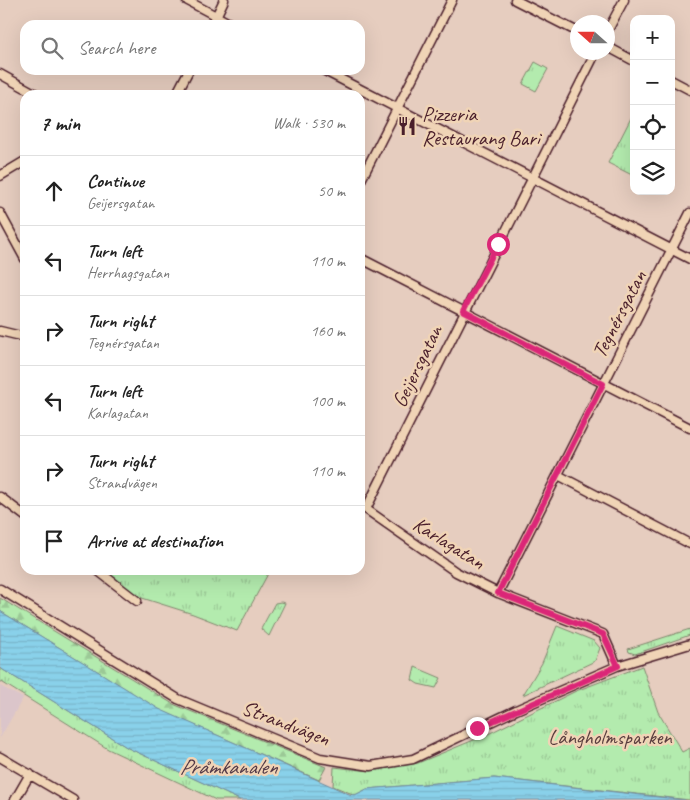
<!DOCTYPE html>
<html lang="en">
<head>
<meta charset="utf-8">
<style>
  :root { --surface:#fff; --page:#f2f2f2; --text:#222; --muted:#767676; --line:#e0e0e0 }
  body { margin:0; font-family:Caveat,sans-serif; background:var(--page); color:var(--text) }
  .controls { position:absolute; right:15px; top:15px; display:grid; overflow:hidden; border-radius:10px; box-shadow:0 5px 20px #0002 }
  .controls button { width:45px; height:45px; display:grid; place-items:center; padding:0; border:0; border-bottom:1px solid var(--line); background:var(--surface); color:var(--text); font:25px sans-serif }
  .compass { position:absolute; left:570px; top:15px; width:45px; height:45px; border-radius:50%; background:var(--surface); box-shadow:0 5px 20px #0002; rotate:291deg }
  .stop { position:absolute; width:15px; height:15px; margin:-11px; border:4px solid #db2777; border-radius:50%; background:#fff }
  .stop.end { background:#db2777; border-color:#fff; box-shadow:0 1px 5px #0008 }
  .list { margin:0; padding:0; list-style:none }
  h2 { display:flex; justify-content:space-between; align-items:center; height:65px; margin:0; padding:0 20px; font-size:21px }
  h2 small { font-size:16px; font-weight:400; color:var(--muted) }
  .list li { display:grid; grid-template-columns:32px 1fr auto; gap:15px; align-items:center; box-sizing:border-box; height:70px; padding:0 20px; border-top:1px solid var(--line) }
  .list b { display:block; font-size:19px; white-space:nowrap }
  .list p { margin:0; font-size:16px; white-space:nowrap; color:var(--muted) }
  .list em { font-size:16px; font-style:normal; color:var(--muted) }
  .icon { flex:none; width:28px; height:28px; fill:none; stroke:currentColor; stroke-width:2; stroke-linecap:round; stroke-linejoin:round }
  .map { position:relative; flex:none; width:690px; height:800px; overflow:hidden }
  .search { position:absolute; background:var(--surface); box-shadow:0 5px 20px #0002; left:20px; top:20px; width:345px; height:55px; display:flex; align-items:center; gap:12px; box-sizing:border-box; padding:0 18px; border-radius:15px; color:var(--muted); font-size:19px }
  .panel { position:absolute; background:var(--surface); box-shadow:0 5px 20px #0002; left:20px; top:90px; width:345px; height:485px; border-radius:15px }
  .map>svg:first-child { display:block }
</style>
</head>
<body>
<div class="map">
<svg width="690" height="800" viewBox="0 0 690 800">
  <defs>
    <pattern id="grass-tufts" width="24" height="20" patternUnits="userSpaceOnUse" patternTransform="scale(1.25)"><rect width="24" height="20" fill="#b3ebae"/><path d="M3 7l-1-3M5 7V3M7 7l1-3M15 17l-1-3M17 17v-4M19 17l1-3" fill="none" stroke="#9bc996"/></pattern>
    <pattern id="forest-firs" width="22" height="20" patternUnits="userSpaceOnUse" patternTransform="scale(1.25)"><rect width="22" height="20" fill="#b3ebae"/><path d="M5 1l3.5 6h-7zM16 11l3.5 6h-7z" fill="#9bc996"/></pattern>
    <pattern id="water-rules" width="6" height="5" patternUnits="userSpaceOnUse" patternTransform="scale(1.25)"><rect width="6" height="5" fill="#89d1ea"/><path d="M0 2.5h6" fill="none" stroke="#78b3c9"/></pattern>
  </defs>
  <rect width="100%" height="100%" fill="#e6cdbf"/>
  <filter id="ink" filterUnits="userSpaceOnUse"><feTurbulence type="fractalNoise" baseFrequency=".02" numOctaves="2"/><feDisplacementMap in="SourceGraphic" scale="10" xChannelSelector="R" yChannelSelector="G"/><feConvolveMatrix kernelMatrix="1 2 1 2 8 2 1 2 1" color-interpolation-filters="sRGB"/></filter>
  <g filter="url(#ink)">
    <!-- built -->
    <path fill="#dbc5ca" d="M 0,686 L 23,698 L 0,738 Z"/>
    <!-- grass -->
    <path fill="url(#grass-tufts)" stroke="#7e856c" d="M 535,62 L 548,69 L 536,91 L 523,84 Z
      M 632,116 L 634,117 L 634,176 L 608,163 Z
      M 104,570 L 270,570 L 237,631 L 193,614 L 139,597 Z
      M 281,602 L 285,603 L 269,636 L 261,629 L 275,603 Z
      M 557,626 L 594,641 L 600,648 L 595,661 L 523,695 L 542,663 Z
      M 690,629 L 690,635 L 635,654 L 629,652 L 628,649 Z
      M 642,666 L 658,712 L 682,752 L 690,748 L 690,800 L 494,778 L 367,789 L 355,795 L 333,786 L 334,767 L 370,771 L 418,763 L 486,735 L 576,691 Z
      M 415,667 L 441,678 L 436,688 L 418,684 L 412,680 Z
      M 0,668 L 128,748 L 240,800 L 216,800 L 108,749 L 0,681 Z"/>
    <!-- forest -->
    <path fill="url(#forest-firs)" stroke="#7e856c" d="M 0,598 L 173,704 L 326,767 L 319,780 L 160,710 L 0,611 Z"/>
    <!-- water -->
    <path fill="url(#water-rules)" stroke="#708a9e" d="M 0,611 L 159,709 L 349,794 L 355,795 L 367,789 L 494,778 L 685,800 L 240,800 L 128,748 L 0,668 Z"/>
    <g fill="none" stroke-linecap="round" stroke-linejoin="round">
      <!-- minor casing -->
      <g stroke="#4a1f2b" stroke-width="11">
        <path id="minor" d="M 186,0 L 233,25
          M 515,0 L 578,32
          M 212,25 L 224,0
          M 608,30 L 624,0
          M 608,47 L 634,61
          M 323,70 L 690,259
          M 0,74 L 38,95
          M 671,80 L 690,90
          M 176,95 L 189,70
          M 0,176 L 25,161
          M 360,182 L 452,0
          M 0,213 L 25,259
          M 360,258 L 690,428
          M 0,331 L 25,337
          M 558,475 L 690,544
          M 0,497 L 25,516
          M 360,505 L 456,572 L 498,593 L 603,634 L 617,666
          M 366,509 L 596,52
          M 97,570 L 137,601
          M 0,589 L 178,699 L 320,758 L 371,766 L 413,759 L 516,710 L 617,666 L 690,644
          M 498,593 L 690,213
          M 0,757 L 73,800
          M 15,800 L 30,774"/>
      </g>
      <!-- minor -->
      <use href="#minor" stroke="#f0d4b6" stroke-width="8"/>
    </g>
  </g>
  <g fill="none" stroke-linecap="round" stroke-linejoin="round" filter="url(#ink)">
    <!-- route -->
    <path stroke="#db2777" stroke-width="6" d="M 477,728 L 618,666 L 603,634 L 498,593 L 603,384 L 463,311 L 498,244"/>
  </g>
  <!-- icons -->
  <defs>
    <g id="restaurant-bare" transform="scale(1.5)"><path d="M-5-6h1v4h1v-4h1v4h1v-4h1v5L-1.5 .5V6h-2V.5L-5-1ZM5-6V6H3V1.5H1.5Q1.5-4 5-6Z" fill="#4a1f2b" stroke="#f0d4b6" stroke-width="2.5" paint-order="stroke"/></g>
  </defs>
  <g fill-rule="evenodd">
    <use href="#restaurant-bare" x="407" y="126"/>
  </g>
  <g text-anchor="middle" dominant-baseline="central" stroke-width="5" stroke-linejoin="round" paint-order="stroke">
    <!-- poi labels -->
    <g font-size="21" fill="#4a1f2b" stroke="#f0d4b6" text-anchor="start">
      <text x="422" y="114">Pizzeria<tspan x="422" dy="24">Restaurang Bari</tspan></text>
    </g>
    <!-- street labels -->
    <g font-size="21" fill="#4a1f2b" stroke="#f0d4b6">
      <text transform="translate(619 314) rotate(-63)">Tegnérsgatan</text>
      <text transform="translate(417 366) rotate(-64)">Geijersgatan</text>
      <text transform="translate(449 543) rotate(32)">Karlagatan</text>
      <text transform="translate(286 723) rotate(21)">Strandvägen</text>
    </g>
    <!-- park labels -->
    <g font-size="21" fill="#5a3e3f" stroke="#f0d4b6">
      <text x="610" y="737">Långholmsparken</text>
    </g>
    <!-- water labels -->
    <g font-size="22" font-style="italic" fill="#533a48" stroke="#f0d4b6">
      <text x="228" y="767">Pråmkanalen</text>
    </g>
  </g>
</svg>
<div class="controls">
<button>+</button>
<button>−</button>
<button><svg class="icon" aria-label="locate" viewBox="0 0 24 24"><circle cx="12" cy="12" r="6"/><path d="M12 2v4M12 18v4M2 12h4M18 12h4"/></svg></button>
<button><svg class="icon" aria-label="layers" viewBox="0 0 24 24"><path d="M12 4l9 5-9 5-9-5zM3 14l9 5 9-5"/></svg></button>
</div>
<svg class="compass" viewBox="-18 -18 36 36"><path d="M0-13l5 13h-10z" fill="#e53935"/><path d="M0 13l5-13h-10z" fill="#767676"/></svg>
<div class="stop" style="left:498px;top:244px"></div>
<div class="stop end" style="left:477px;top:728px"></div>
<div class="search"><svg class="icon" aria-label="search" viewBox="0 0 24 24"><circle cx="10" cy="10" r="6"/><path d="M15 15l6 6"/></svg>Search here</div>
<section class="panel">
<h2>7 min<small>Walk · 530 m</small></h2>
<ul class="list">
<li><svg class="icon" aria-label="ahead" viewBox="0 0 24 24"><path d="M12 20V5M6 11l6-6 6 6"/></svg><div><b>Continue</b><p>Geijersgatan</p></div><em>50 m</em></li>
<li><svg class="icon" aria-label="left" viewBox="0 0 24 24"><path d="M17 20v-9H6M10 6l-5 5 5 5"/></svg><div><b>Turn left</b><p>Herrhagsgatan</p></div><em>110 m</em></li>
<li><svg class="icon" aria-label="right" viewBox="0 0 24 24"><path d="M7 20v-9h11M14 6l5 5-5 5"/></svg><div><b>Turn right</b><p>Tegnérsgatan</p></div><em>160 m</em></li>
<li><svg class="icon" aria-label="left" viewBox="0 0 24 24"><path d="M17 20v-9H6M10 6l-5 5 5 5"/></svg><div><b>Turn left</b><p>Karlagatan</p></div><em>100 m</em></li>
<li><svg class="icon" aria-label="right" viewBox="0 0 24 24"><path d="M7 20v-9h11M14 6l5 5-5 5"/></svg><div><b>Turn right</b><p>Strandvägen</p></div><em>110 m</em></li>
<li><svg class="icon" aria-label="arrive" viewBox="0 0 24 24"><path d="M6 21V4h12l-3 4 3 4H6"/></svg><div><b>Arrive at destination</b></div></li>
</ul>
</section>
</div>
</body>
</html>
